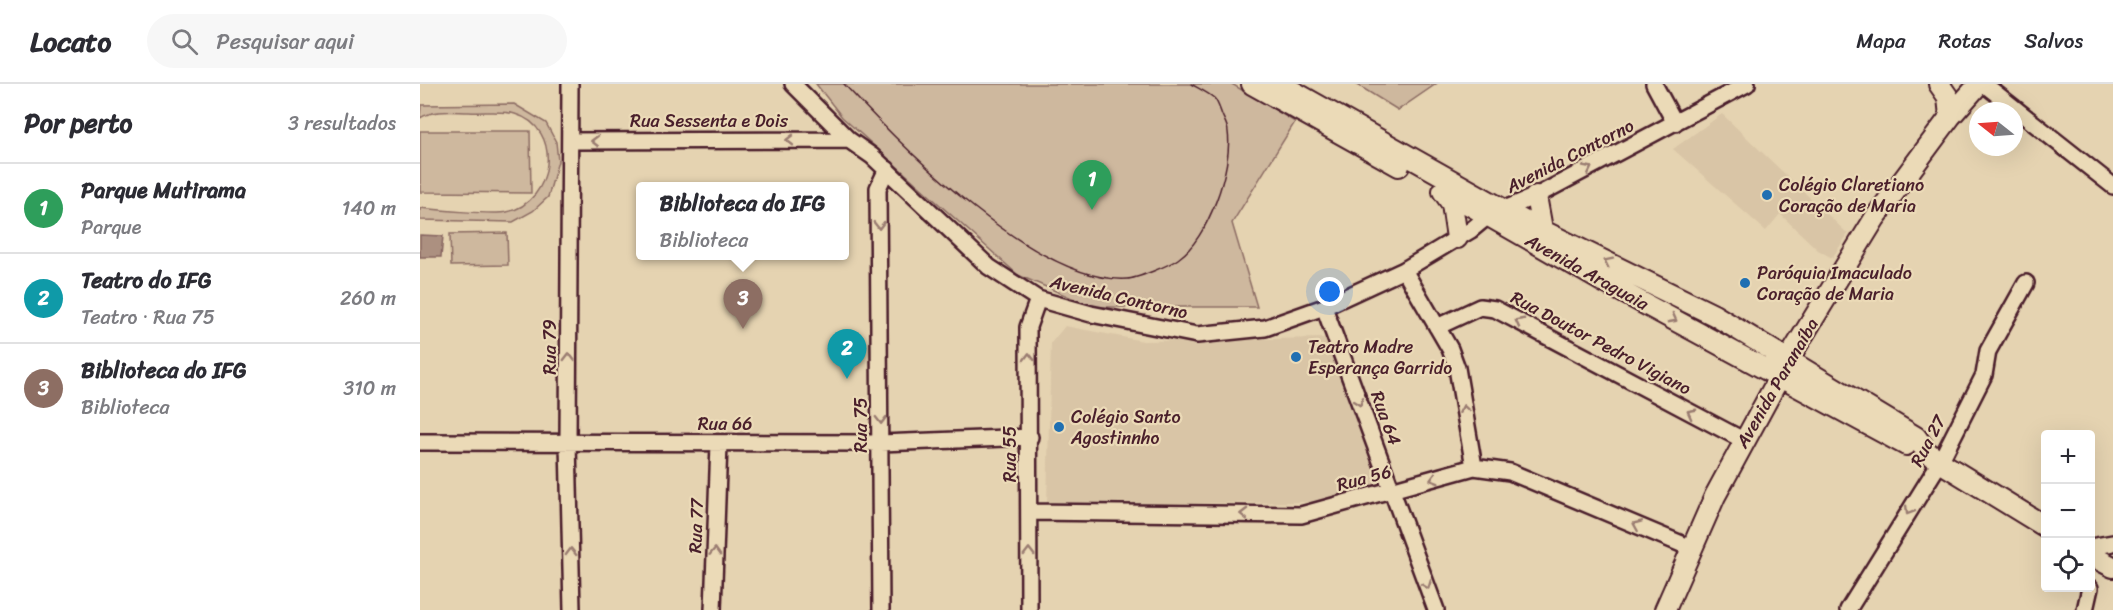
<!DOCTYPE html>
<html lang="pt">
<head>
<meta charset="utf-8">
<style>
  :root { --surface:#fff; --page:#f7f7f7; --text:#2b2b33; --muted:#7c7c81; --line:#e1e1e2; --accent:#1f6fb2 }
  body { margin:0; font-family:Sriracha,sans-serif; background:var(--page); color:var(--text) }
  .controls { position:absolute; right:18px; bottom:18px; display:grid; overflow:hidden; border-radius:6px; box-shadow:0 6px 24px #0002 }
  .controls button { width:54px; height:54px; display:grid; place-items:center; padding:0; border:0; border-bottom:2px solid var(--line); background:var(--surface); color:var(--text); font:30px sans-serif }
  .compass { position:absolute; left:1549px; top:18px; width:54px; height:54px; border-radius:50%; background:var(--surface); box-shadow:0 6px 24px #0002; rotate:287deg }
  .you { position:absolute; left:910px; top:208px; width:21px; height:21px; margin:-15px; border:4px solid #fff; border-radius:50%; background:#1a73e8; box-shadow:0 0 0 9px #1a73e833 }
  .badge { display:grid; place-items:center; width:39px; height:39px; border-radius:50%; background:var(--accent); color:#fff; font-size:20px; font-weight:700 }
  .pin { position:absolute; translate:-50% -50px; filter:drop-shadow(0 2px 3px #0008) }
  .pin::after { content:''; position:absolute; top:32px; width:21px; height:18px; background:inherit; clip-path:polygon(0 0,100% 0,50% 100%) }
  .popup { position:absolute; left:216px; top:98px; width:213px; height:78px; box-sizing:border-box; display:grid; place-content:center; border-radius:6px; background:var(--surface); filter:drop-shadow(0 2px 4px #0005); font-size:20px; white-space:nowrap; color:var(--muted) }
  .popup b { font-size:22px; color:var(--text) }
  .popup::after { content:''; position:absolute; left:50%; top:100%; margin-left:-12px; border:12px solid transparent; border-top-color:var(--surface) }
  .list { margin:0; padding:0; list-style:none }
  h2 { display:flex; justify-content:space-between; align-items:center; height:78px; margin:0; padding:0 24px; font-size:26px }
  h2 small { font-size:20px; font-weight:400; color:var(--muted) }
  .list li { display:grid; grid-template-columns:39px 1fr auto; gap:18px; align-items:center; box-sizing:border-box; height:90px; padding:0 24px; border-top:2px solid var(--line) }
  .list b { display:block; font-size:22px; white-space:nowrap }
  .list p { margin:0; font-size:20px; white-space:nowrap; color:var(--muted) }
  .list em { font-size:20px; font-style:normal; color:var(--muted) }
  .icon { flex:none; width:33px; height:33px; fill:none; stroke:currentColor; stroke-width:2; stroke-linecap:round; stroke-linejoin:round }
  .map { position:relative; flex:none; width:1693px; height:526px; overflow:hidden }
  header { display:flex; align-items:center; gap:36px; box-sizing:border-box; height:84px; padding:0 30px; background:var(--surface); border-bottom:2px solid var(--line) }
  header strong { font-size:28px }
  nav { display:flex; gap:33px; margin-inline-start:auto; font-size:21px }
  .search { width:420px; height:54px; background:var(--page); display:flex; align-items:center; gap:15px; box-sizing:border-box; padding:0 21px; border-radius:33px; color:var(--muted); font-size:22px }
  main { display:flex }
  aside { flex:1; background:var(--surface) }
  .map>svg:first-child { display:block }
</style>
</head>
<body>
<header>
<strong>Locato</strong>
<div class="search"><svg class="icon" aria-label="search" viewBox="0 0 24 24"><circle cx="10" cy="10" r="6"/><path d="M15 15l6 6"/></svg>Pesquisar aqui</div>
<nav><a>Mapa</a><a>Rotas</a><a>Salvos</a></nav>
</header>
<main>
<aside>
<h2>Por perto<small>3 resultados</small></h2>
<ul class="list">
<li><span class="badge" style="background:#2e9e5b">1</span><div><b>Parque Mutirama</b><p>Parque</p></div><em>140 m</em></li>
<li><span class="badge" style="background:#0f9aa8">2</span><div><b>Teatro do IFG</b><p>Teatro · Rua 75</p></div><em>260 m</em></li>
<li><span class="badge" style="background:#8d6e63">3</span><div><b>Biblioteca do IFG</b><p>Biblioteca</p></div><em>310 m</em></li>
</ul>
</aside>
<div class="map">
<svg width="1693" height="526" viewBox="0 0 1693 526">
  <rect width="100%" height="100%" fill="#e5d3b1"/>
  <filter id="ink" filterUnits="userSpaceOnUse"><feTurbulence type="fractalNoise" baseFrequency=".0167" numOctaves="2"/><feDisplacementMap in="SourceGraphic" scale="12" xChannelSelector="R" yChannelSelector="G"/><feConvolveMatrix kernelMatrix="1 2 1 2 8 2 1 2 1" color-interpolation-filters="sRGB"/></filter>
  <g filter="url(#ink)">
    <!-- built -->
    <path fill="#d9c5a6" d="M 1302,30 L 1428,150 L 1412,174 L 1398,166 L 1360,130 L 1346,147 L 1253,65 Z
      M 645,242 L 723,257 L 909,254 L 959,403 L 897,418 L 627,421 L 631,259 Z"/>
    <!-- green -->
    <path fill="#ceb89e" stroke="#8c6c64" stroke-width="1.5" d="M 396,0 L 812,0 L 875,38 L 812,139 L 837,223 L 673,223 L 598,191 L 422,33 Z
      M 936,0 L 1016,0 L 978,26 Z
      M 94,20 L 126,39 L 136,58 L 138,77 L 128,113 L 113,127 L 93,138 L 0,136 L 0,124 C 17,126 73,131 87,128 C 134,118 144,44 95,30 C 82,26 63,29 49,28 C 34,28 14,25 0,34 L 1,21 Z
      M 0,47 L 110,47 L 111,109 L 0,108 Z
      M 87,149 L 88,181 L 31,182 L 30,150 Z"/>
    <!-- water -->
    <path fill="#ac9080" stroke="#85635e" stroke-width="1.5" d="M 0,151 L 23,152 L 21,173 L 0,173 Z"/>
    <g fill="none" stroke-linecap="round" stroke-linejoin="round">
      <!-- minor casing -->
      <g stroke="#4a1f2b" stroke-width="20">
        <path id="minor" d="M 150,0 L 148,359 L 152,526
          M 373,0 L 429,56 L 452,72 L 569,183 L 618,215 L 671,230 L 777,251 L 845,244 L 904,223 L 984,186 L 1051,146 L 1068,132 L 1116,112 L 1327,0
          M 1234,0 L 1255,39
          M 1564,0 L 1693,102
          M 150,57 L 429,56
          M 984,186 L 1030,265 L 1037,284 L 1054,383
          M 904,223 L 1016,526
          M 1017,243 L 1060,223 L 1075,225 L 1323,356
          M 0,358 L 461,359 L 610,353
          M 610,428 L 881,431 L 1054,383 L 1090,388 L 1271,464
          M 1670,463 L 1693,459
          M 293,526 L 299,360
          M 461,526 L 458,104 L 467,85
          M 609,526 L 608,243 L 618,215
          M 1428,526 L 1520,378 L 1564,291 L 1568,267 L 1606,199
          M 1665,526 L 1670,504"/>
      </g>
      <!-- major casing -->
      <g stroke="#4a1f2b" stroke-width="24">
        <path id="major" d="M 832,0 L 979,82
          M 860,0 L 1109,140 L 1294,231 L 1496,353 L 1506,367 L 1520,378 L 1626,443
          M 1519,0 L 1528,13 L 1530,33
          M 1023,107 L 1032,120 L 1037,154
          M 1116,112 L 1122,145
          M 1041,116 L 1184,198 L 1486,361
          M 1670,471 L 1693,483
          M 1245,526 L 1295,412 L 1374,266 L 1455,134 L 1530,33 L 1559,0"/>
      </g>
      <!-- minor -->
      <use href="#minor" stroke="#ebdab7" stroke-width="15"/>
      <!-- major -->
      <use href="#major" stroke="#ebdab7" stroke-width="20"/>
      <!-- tram -->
      <path stroke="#4a1f2b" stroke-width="1.5" d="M 424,0 C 482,63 617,200 707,195 C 716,195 750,181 758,175 C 788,155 813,83 808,48 C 808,42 804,36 802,31 C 800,26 798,18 794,14 C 788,9 778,4 771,0"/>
    </g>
    <!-- one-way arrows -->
    <defs><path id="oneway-chevron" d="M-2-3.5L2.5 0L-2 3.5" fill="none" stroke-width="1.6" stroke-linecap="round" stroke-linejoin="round" transform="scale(1.5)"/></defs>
    <g stroke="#9a7c71">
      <use href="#oneway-chevron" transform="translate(370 56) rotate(180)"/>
      <use href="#oneway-chevron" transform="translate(175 57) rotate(180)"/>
      <use href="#oneway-chevron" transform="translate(1168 85) rotate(-27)"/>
      <use href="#oneway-chevron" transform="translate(459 141) rotate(89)"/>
      <use href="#oneway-chevron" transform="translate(1188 178) rotate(-154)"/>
      <use href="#oneway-chevron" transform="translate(1253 235) rotate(28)"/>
      <use href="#oneway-chevron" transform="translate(1099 238) rotate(-152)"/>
      <use href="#oneway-chevron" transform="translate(149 273) rotate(-90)"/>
      <use href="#oneway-chevron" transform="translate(609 273) rotate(-91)"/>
      <use href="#oneway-chevron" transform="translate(939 318) rotate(70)"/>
      <use href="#oneway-chevron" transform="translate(1044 325) rotate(-100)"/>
      <use href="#oneway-chevron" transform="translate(1271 329) rotate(-152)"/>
      <use href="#oneway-chevron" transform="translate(461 336) rotate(89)"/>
      <use href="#oneway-chevron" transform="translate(1014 395) rotate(164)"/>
      <use href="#oneway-chevron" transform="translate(1489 427) rotate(122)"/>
      <use href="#oneway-chevron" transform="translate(824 430) rotate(-179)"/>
      <use href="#oneway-chevron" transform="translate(1217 441) rotate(-157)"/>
      <use href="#oneway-chevron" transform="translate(151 468) rotate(-91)"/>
      <use href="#oneway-chevron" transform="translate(295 468) rotate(-88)"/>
      <use href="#oneway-chevron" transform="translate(609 468) rotate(-90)"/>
      <use href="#oneway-chevron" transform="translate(1007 501) rotate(69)"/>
    </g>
  </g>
  <!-- markers -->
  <g fill="#1f6fb2" stroke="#ebdab7" stroke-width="2">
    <circle cx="1347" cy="111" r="6"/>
    <circle cx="1325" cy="199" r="6"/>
    <circle cx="876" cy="273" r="6"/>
    <circle cx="639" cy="343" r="6"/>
  </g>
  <g text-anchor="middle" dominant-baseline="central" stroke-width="4.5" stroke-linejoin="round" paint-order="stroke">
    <!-- street labels -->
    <g font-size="18" fill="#4a1f2b" stroke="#ebdab7">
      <text x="289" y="37">Rua Sessenta e Dois</text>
      <text transform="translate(1150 72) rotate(-27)">Avenida Contorno</text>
      <text transform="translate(1167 188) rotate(29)">Avenida Araguaia</text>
      <text transform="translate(699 213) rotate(13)">Avenida Contorno</text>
      <text transform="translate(1181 259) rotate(28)">Rua Doutor Pedro Vigiano</text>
      <text transform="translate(130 263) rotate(-90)">Rua 79</text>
      <text transform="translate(1357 299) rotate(-60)">Avenida Paranaíba</text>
      <text transform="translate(966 334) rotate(70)">Rua 64</text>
      <text x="305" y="340">Rua 66</text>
      <text transform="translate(441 341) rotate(-90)">Rua 75</text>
      <text transform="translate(1508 357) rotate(-62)">Rua 27</text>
      <text transform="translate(590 370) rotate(-90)">Rua 55</text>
      <text transform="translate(944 394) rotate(-15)">Rua 56</text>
      <text transform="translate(276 442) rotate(-88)">Rua 77</text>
    </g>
    <!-- poi labels -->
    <g font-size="18" fill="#4a1f2b" stroke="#ebdab7" text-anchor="start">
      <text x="1359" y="101">Colégio Claretiano<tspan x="1359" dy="21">Coração de Maria</tspan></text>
      <text x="1337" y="189">Paróquia Imaculado<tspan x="1337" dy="21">Coração de Maria</tspan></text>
      <text x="888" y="263">Teatro Madre<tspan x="888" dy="21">Esperança Garrido</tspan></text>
      <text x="651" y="333">Colégio Santo<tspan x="651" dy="21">Agostinnho</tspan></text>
    </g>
  </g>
</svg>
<div class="controls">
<button>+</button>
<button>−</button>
<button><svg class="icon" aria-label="locate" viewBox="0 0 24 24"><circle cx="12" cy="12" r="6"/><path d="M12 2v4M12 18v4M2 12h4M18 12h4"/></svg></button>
</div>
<svg class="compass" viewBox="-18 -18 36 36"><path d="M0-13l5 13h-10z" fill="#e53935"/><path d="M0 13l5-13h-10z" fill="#7c7c81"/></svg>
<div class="you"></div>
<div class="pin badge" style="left:672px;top:126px;background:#2e9e5b">1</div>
<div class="pin badge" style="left:427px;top:295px;background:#0f9aa8">2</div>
<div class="pin badge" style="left:323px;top:245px;background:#8d6e63">3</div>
<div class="popup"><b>Biblioteca do IFG</b>Biblioteca</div>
</div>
</main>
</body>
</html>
